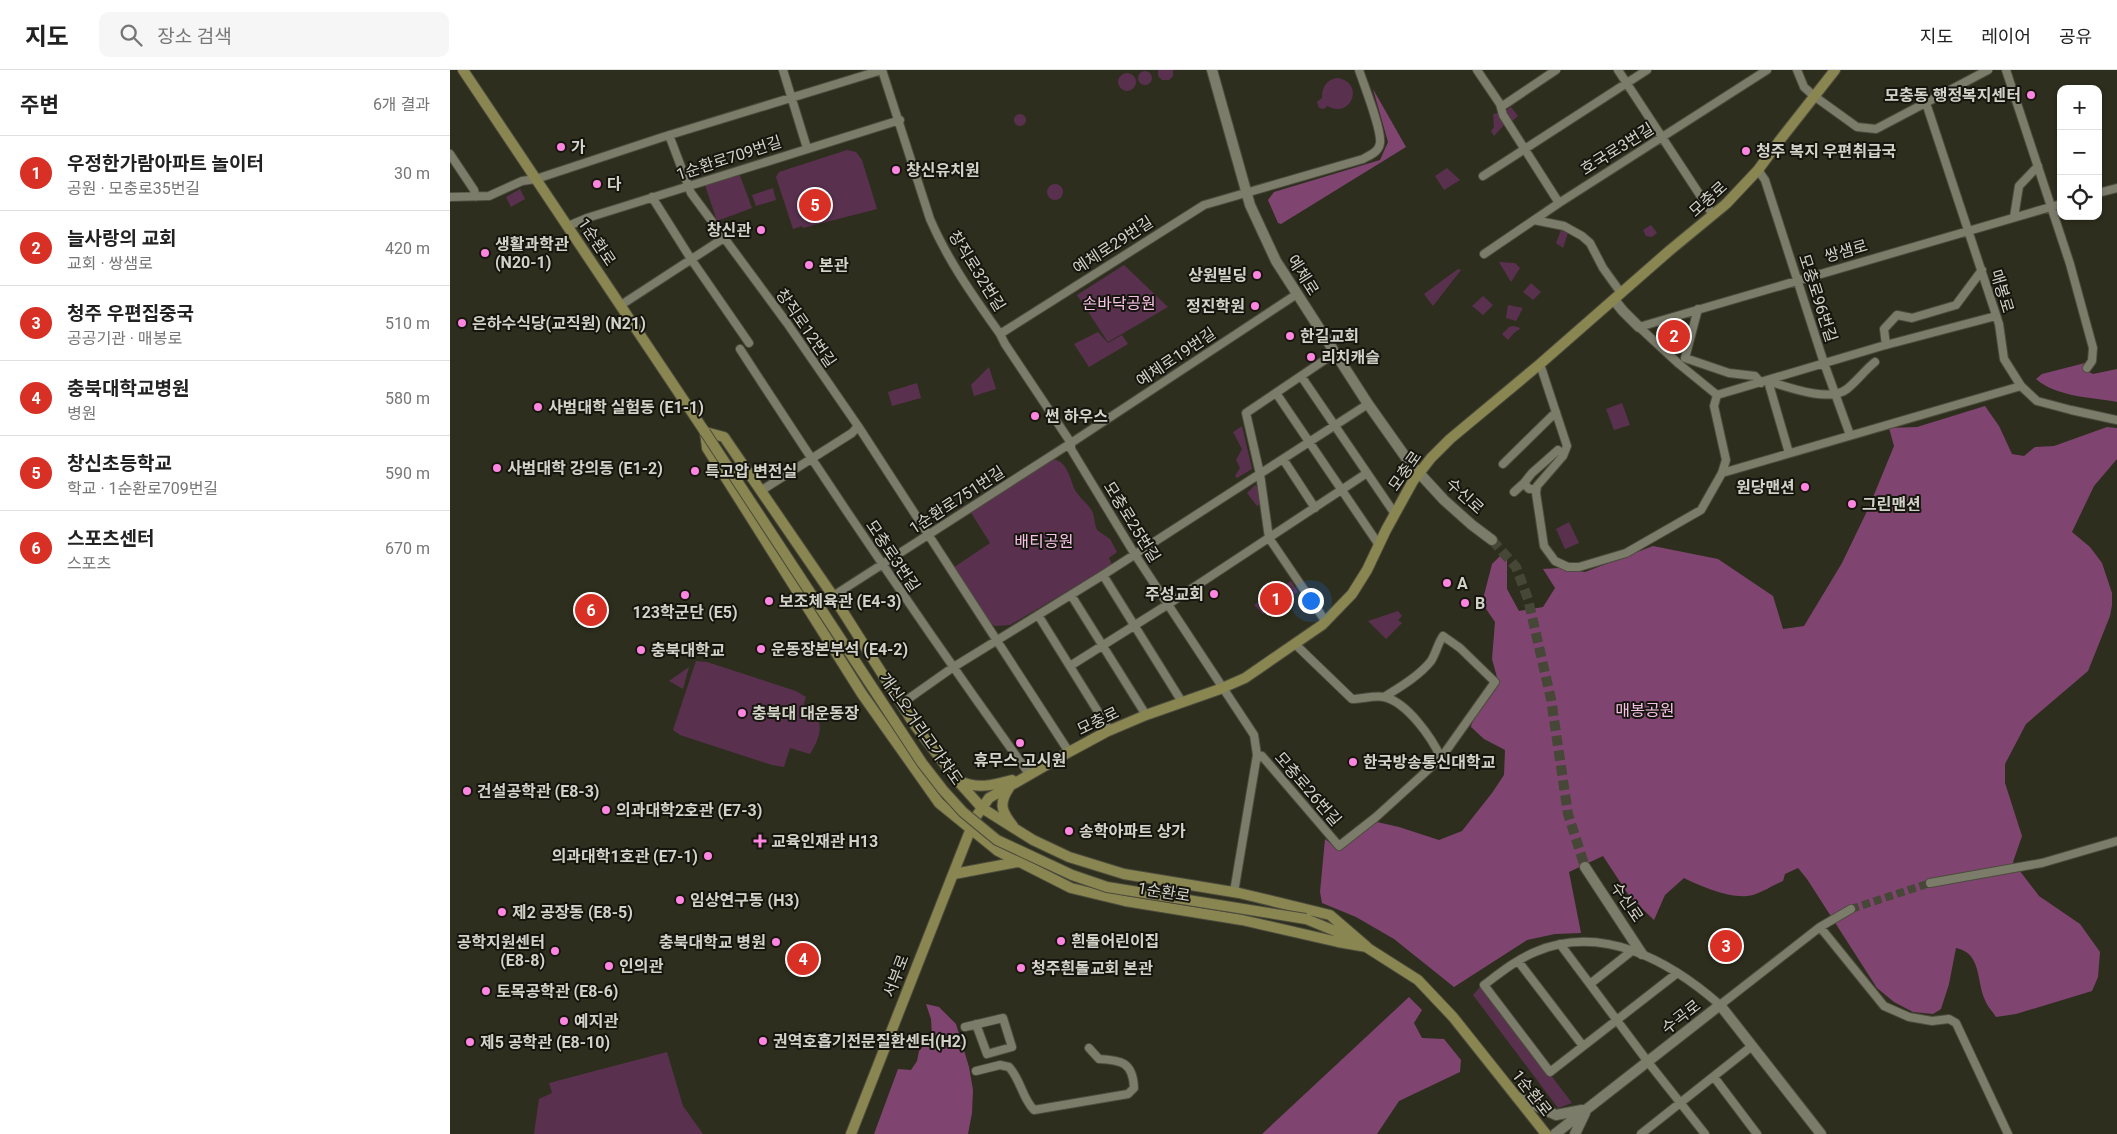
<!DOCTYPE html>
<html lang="ko">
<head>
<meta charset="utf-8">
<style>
  :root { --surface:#fff; --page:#f6f6f6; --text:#222; --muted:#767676; --line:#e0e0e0; --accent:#d93025 }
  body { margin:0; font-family:Roboto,"Noto Sans KR",sans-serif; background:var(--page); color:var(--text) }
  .controls { position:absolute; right:15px; top:15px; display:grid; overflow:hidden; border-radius:10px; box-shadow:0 1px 4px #0004 }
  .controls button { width:45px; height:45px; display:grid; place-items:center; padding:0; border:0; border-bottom:1px solid var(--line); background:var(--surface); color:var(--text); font:25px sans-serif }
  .you { position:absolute; left:860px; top:530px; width:18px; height:18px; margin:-12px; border:4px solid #fff; border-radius:50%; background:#1a73e8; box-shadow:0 0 0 8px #1a73e833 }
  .badge { display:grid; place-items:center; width:32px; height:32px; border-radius:50%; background:var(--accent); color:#fff; font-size:16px; font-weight:700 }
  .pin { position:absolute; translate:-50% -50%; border:2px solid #fff; box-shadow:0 1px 5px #0006 }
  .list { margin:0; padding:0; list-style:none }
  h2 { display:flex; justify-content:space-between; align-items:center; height:65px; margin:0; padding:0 20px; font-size:21px }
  h2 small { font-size:16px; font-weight:400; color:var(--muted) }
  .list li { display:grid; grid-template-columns:32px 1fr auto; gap:15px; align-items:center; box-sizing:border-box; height:75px; padding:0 20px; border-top:1px solid var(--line) }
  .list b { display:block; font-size:19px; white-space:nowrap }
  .list p { margin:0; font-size:16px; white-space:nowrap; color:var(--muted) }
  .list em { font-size:16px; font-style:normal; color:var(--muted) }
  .icon { flex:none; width:28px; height:28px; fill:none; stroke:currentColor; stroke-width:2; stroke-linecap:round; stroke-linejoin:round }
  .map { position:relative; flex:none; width:1667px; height:1064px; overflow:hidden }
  header { display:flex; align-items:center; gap:30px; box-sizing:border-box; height:70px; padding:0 25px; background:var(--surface); border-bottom:1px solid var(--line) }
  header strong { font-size:24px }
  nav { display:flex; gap:28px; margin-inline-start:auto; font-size:18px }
  .search { width:350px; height:45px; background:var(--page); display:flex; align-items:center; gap:12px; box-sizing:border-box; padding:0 18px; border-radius:10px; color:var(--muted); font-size:19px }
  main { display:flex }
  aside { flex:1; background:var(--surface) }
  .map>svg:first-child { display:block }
</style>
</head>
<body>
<header>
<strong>지도</strong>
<div class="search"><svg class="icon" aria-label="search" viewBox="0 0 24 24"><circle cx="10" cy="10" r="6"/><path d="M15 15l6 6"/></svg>장소 검색</div>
<nav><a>지도</a><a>레이어</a><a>공유</a></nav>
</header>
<main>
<aside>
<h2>주변<small>6개 결과</small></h2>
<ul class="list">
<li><span class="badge">1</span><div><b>우정한가람아파트 놀이터</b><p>공원 · 모충로35번길</p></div><em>30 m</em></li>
<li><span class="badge">2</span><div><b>늘사랑의 교회</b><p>교회 · 쌍샘로</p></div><em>420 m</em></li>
<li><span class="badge">3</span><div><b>청주 우편집중국</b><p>공공기관 · 매봉로</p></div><em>510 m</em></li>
<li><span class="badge">4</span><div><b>충북대학교병원</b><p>병원</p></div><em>580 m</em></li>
<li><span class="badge">5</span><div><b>창신초등학교</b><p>학교 · 1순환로709번길</p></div><em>590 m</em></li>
<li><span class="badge">6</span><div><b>스포츠센터</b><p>스포츠</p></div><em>670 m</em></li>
</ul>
</aside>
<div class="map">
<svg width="1667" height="1064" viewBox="0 0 1667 1064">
  <rect width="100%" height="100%" fill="#2e2e1e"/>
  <!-- green -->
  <path fill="#59314f" d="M 708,0 L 723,0 L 723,6 L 719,10 L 712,10 L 708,6 Z
    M688 8a7 7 0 1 1 14 0a7 7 0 1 1-14 0Z
    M668 12a9 9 0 1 1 18 0a9 9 0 1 1-18 0Z
    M 886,8 C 915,10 903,50 877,36 L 874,39 L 869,38 L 867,32 L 872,28 C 872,17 876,11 886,8 Z
    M 1061,37 L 1068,46 L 1061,52 L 1054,42 Z
    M 1048,43 L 1054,55 L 1044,66 L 1041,61 L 1044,57 L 1043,44 Z
    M564 50a6 6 0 1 1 12 0a6 6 0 1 1-12 0Z
    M 1422,75 L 1424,83 L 1407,89 L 1404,81 Z
    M 397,80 L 406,82 L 412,90 L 427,139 L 353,158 L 352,156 L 343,159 L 326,107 L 329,102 Z
    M 997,98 L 1010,110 L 994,120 L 985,106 Z
    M 289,103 L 302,138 L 267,151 L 255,115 Z
    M597 122a8 8 0 1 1 16 0a8 8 0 1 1-16 0Z
    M 323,118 L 326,130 L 306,136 L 302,125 Z
    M 70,119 L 75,129 L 61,137 L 56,127 Z
    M 1201,155 L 1207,163 L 1202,167 L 1196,166 L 1193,160 Z
    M 1111,160 L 1118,163 L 1113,178 L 1106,173 Z
    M 1049,192 L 1065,193 L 1070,198 L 1061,212 Z
    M 674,195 L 718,237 L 658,272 L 627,225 Z
    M 1008,199 L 1011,200 L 983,236 L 974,224 Z
    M 1081,213 L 1091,222 L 1083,230 L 1073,222 Z
    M 1033,226 L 1043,235 L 1033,245 L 1022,236 Z
    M 1058,235 L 1073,238 L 1066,251 L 1056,248 Z
    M 1063,256 L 1071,258 L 1064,263 L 1058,270 L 1052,264 L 1059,257 Z
    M 648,262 L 658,273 L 672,265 L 678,274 L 639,297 L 624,274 Z
    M 539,297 L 546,319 L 524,326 L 521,315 Z
    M 467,313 L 471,328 L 442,336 L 438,322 Z
    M 1172,333 L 1180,355 L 1164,360 L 1156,339 Z
    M 792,356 L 802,399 L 787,408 L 785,406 L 790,398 L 786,390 L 792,379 L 783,362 Z
    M 603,389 C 620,392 620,414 627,423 C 631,429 638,434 642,441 C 645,447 644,454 647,460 L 660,469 L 667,482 L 659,488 L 662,495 L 560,555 L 545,556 L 539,552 L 503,498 L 540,473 L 520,441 Z
    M 805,415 L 810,420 L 811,433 L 807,436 L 797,423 Z
    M 1119,452 L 1129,473 L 1115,479 L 1106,459 Z
    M 841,511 L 848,522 L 813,544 L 804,535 Z
    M 948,541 L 952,546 L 948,550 L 952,553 L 936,569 L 918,551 Z
    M 246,591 L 257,592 L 346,621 L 356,627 L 350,646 L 369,652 C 372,663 366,674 360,684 L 340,678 L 334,697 L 322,695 L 230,665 L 223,660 Z
    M 239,597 L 233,619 L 219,611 Z
    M 1030,917 L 1034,917 L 1122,1033 L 1108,1038 L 1023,925 Z
    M 217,982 L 233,1036 L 253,1064 L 84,1064 L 89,1029 L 102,1023 L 99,1013 Z"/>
  <!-- forest -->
  <path fill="#7f4570" d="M 923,19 L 956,77 L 831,154 L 828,153 L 818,130 L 824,122 L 930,90 L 938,72 Z
    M 1635,293 L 1635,300 L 1643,304 L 1667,299 L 1667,332 C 1640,327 1607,327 1586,309 L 1592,304 Z
    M 1535,336 L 1549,356 L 1562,384 L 1574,386 L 1585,377 L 1604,376 L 1657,357 L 1667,358 L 1667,389 L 1644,416 L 1622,462 L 1640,477 L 1652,493 L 1662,523 L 1662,535 L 1660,546 L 1638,601 L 1576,654 L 1555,694 L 1555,713 L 1572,766 L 1563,792 L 1589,826 L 1630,854 L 1650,882 L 1648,907 L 1642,921 L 1566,944 L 1546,947 C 1543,942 1537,936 1535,930 C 1526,911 1532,883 1506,878 L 1499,914 L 1491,939 L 1483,944 L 1463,942 L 1444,932 L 1427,918 L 1357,809 L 1348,798 L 1335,804 L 1333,811 C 1323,815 1307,826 1297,826 C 1279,828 1250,816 1234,808 L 1215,825 L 1204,850 L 1180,827 L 1153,786 L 1119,802 L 1131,863 L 1105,864 L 1077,870 L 1004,917 L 944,869 L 906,847 L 872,833 L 870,822 L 875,769 L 888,779 L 927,752 L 949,757 L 989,770 L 1012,761 L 1042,723 L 1054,705 L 1055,680 L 1034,669 L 1021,657 C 1024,643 1040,624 1048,611 L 1042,589 L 1045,552 L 1032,533 L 1042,494 L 1054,482 L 1057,487 L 1057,519 L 1069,541 L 1093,537 L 1105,518 L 1093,499 L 1109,498 L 1135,502 L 1203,476 L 1268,489 L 1323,526 L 1333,559 L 1354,556 L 1392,493 L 1419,437 L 1444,376 L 1439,358 L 1467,357 Z
    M 959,927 L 972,940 L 964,953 L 972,968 L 994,969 L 1011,990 L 1010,1002 L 949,1031 L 927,1064 L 812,1064 Z
    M 476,934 L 489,937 L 506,954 L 519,997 L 523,1020 L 522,1043 L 518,1064 L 424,1064 L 448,999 L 461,1000 L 467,991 L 469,981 L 482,966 L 481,949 Z"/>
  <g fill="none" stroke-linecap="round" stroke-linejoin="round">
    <!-- minor-tunnel -->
    <path stroke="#474738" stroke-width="8" stroke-dasharray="8 4" stroke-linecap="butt" d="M 1401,839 L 1480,813"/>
    <!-- tertiary-tunnel -->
    <path stroke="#474738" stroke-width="10" stroke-dasharray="10 5" stroke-linecap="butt" d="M 1042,470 L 1066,497 L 1078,529 L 1101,629 L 1118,744 L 1135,797"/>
    <!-- minor casing -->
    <g stroke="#4c4b3d" stroke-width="10">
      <path id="minor" d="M 333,0 L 357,78
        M 432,0 L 480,149 C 498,191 524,227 550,264 L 555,274 L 621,373 L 621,379 L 684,483 L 804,665 L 807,685 L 812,686 L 889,776 L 926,747 L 991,688 L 1045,612 L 1010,578 L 993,566 C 988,573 986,583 981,591 C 969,606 950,617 934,627
        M 1027,0 L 1050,34 L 1053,45 L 1109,133
        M 1168,0 L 1263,145
        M 1347,0 L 1354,17 L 1364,26 L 1407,57 L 1426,59 L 1538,0
        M 1556,0 L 1620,194 L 1643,278 L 1642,291 L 1637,298
        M 1476,33 L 1549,254 L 1554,289 L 1571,316 L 1587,331 L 1621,340 L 1667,350
        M 1051,37 L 1106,0
        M 219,65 L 241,123 L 337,253 L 408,356 L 619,682
        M 0,84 L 24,120 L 26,127
        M 1308,100 L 1315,110 L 1374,293 L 1400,365
        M 1033,106 L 1197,0
        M 1648,123 L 1667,118
        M 0,127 L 39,126 L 72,111 L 86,109 L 213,67 L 432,0
        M 202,127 L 241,189 L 299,273
        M 1564,147 L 1569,116 L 1588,96
        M 1084,150 L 1114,156 L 1132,166 L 1140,173 L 1153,198 L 1171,223
        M 118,156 L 137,148 L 450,50
        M 1034,184 L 1109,133 L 1317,0
        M 171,235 L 274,168
        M 1248,239 L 1235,288 L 1279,303 L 1305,306 L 1311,313
        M 1189,257 L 1611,134
        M 1189,257 L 1229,294 L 1267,325
        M 550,264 L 754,135 L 913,89 C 920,85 929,82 930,73 C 932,60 914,15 909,0
        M 1436,275 L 1434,259 L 1447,245 L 1462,248 L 1506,235 L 1532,200
        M 290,279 C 383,423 479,565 580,705
        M 1090,294 L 1117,376 L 1113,386 L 1087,416 L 1086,423 L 1094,476 L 1105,491 L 1118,497 L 1129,497 L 1176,483 L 1251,440 L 1272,403 L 1276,390 L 1264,336 L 1267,325 L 1432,276 L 1546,246
        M 851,306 L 945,444
        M 1318,311 C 1338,317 1379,333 1397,319 C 1407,311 1415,300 1425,292
        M 1318,311 L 1339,383
        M 826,323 L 929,475
        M 833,389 L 865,438
        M 1053,394 L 1106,342
        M 1272,403 L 1571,316
        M 1074,413 L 1082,403 L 1108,380
        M 312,420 L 402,363 L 408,356
        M 1064,422 L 1074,413 L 1079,419 L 1086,419
        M 653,505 L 732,632
        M 621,525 L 696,645
        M 383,526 L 621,373 L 847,224
        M 588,545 L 660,661
        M 876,552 L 819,468 L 810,404 L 796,343 L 885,283
        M 845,574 L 902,629 C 912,629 925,625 934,627 C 957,632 982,668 991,688
        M 620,596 L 717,535 L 917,403
        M 451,634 L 502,598 L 653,505 L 918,334
        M 1480,813 L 1592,793 L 1667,771
        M 784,822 L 807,685
        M 1370,857 L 1434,936 L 1459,947 L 1482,951 L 1499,949 L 1506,953 L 1558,1064
        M 1110,874 L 1198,992 L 1255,1064
        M 1068,891 L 1133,976
        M 1226,904 L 1100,1002 L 1034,915 C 1050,903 1066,890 1085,882 C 1152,853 1220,891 1270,935 L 1370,857 L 1401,839
        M 1140,914 L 1183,880
        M 515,957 L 553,948 L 562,977 L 537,984 L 526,954
        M 526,1001 L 550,995 L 559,997 C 571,1010 572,1028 584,1040 L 678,1024 L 684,1018 C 683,992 671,990 649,989 L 639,978
        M 1264,1007 L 1307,1064
        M 1191,1064 L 1302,976"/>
    </g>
    <!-- tertiary casing -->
    <g stroke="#4c4b3d" stroke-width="12">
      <path id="tertiary" d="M 762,0 L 800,135 L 826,191 L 918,334 L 959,392 L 994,430 L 1022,455 L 1042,470
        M 1164,230 L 1173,241 L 1189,257
        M 1135,797 L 1192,884
        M 1067,1027 L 1106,1045 L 1132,1040
        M 1105,1064 L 1270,935 L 1371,1064
        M 1125,1064 L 1135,1043"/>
    </g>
    <!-- secondary casing -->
    <g stroke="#4c4b3d" stroke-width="12">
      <path id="secondary" d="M 13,0 L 255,362 L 257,378 L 412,624 L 489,733 L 548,781 L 621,818 L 675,831 L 792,850 L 888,872 L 917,877
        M 255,362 L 274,367 L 383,526 L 464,654 L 506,709 L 532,738 L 583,770 L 619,787 L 674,804 L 789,823 L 880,845 L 916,876
        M 508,710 C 526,720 544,715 562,710
        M 559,718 C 548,734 552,742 563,756
        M 504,804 L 568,792
        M 856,849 L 902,868 L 968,910 L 1003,947 L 1096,1064
        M 401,1064 L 525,748 L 539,728 L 619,682 L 656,662 L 696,645 L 770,619 L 795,608 L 872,555 L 902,524 L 917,500 L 936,460 L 963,411 L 981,388 L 1000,369 L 1090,294 L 1219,181 L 1276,134 L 1308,100 L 1330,70 L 1385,0"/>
    </g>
    <!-- minor -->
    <use href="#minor" stroke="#7c7c6a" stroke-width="8"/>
    <!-- tertiary -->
    <use href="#tertiary" stroke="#7c7c6a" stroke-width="10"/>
    <!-- secondary -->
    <use href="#secondary" stroke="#898651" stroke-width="10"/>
    <!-- secondary-bridge casing -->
    <g stroke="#4c4b3d" stroke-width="12" stroke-linecap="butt">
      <path id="secondary-bridge" d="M 255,362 L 472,693 L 493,720 L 513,742 L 547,770 L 622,805 L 657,817 L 856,849"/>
    </g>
    <!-- secondary-bridge -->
    <use href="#secondary-bridge" stroke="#898651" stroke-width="10"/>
  </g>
  <!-- markers -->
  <g fill="#fe86e1" stroke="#16150e" stroke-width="2">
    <circle cx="1581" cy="25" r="5"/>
    <circle cx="111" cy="77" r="5"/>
    <circle cx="1296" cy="81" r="5"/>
    <circle cx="446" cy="100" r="5"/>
    <circle cx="147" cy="114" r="5"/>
    <circle cx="311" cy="160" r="5"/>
    <circle cx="35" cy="183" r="5"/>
    <circle cx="359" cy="195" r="5"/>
    <circle cx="807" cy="205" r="5"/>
    <circle cx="805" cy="236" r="5"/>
    <circle cx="12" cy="253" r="5"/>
    <circle cx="840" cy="266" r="5"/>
    <circle cx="861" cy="287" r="5"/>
    <circle cx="88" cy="337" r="5"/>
    <circle cx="585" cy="346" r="5"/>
    <circle cx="47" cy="398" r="5"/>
    <circle cx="245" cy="401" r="5"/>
    <circle cx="1355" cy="417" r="5"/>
    <circle cx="1402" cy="434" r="5"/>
    <circle cx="997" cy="513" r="5"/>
    <circle cx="764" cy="524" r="5"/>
    <circle cx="235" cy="525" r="5"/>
    <circle cx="319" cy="531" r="5"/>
    <circle cx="1015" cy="533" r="5"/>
    <circle cx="311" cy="579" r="5"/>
    <circle cx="191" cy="580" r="5"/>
    <circle cx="292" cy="643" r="5"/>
    <circle cx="570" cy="673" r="5"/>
    <circle cx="903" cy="692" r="5"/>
    <circle cx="17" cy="721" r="5"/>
    <circle cx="156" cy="740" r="5"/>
    <circle cx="619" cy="761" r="5"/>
    <path d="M307.5 763.5h5v5h5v5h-5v5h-5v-5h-5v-5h5z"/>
    <circle cx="258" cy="786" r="5"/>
    <circle cx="230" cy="830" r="5"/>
    <circle cx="52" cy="842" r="5"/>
    <circle cx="611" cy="871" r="5"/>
    <circle cx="326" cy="872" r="5"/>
    <circle cx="105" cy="881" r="5"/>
    <circle cx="159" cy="896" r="5"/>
    <circle cx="571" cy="898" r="5"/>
    <circle cx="36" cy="921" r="5"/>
    <circle cx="114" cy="951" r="5"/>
    <circle cx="313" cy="971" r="5"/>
    <circle cx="20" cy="972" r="5"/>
  </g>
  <g text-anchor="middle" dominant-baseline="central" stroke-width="4" stroke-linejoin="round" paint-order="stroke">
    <!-- poi labels -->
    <g font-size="16" font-weight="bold" fill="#d3d2c8" stroke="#16150e" text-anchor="start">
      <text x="1571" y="25" text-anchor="end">모충동 행정복지센터</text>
      <text x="121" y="77">가</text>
      <text x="1306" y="81">청주 복지 우편취급국</text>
      <text x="456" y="100">창신유치원</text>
      <text x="157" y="114">다</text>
      <text x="301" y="160" text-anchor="end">창신관</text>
      <text x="45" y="174">생활과학관<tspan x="45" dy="18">(N20-1)</tspan></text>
      <text x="369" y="195">본관</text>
      <text x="797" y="205" text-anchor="end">상원빌딩</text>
      <text x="795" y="236" text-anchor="end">정진학원</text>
      <text x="22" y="253">은하수식당(교직원) (N21)</text>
      <text x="850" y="266">한길교회</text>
      <text x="871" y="287">리치캐슬</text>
      <text x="98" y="337">사범대학 실험동 (E1-1)</text>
      <text x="595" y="346">썬 하우스</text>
      <text x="57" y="398">사범대학 강의동 (E1-2)</text>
      <text x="255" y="401">특고압 변전실</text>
      <text x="1345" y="417" text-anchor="end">원당맨션</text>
      <text x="1412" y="434">그린맨션</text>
      <text x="1007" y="513">A</text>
      <text x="754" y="524" text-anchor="end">주성교회</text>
      <text x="329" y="531">보조체육관 (E4-3)</text>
      <text x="1025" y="533">B</text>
      <text x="235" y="542" text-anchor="middle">123학군단 (E5)</text>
      <text x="321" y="579">운동장본부석 (E4-2)</text>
      <text x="201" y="580">충북대학교</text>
      <text x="302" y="643">충북대 대운동장</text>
      <text x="570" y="690" text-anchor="middle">휴무스 고시원</text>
      <text x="913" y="692">한국방송통신대학교</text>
      <text x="27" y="721">건설공학관 (E8-3)</text>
      <text x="166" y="740">의과대학2호관 (E7-3)</text>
      <text x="629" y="761">송학아파트 상가</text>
      <text x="321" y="771">교육인재관 H13</text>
      <text x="248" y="786" text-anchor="end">의과대학1호관 (E7-1)</text>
      <text x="240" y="830">임상연구동 (H3)</text>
      <text x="62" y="842">제2 공장동 (E8-5)</text>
      <text x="621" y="871">흰돌어린이집</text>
      <text x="95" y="872" text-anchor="end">공학지원센터<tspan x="95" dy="18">(E8-8)</tspan></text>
      <text x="316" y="872" text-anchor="end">충북대학교 병원</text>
      <text x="169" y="896">인의관</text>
      <text x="581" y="898">청주흰돌교회 본관</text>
      <text x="46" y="921">토목공학관 (E8-6)</text>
      <text x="124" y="951">예지관</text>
      <text x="323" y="971">권역호흡기전문질환센터(H2)</text>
      <text x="30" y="972">제5 공학관 (E8-10)</text>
    </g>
    <!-- street labels -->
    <g font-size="16" fill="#d3d2c8" stroke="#16150e">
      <text transform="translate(1167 79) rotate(-32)">호국로3번길</text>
      <text transform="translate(279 88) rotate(-18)">1순환로709번길</text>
      <text transform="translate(1258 129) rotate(-42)">모충로</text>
      <text transform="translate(147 172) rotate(56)">1순환로</text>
      <text transform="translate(663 175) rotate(-33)">예체로29번길</text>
      <text transform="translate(1396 181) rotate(-16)">쌍샘로</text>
      <text transform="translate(527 201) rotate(58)">창직로32번길</text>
      <text transform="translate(853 205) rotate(58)">예체로</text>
      <text transform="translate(1552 221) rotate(73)">매봉로</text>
      <text transform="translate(1368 228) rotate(72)">모충로96번길</text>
      <text transform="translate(356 258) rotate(55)">창직로12번길</text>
      <text transform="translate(726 287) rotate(-34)">예체로19번길</text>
      <text transform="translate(955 401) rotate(-55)">모충로</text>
      <text transform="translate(1015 426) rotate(43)">수신로</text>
      <text transform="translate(507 430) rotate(-33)">1순환로751번길</text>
      <text transform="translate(682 452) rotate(58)">모충로25번길</text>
      <text transform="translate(443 486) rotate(56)">모충로3번길</text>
      <text transform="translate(648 651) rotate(-26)">모충로</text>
      <text transform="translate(471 659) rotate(55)">개신오거리고가차도</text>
      <text transform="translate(858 719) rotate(49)">모충로26번길</text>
      <text transform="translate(714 822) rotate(9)">1순환로</text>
      <text transform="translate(1177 832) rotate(56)">수신로</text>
      <text transform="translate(446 906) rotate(-69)">서부로</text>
      <text transform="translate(1231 947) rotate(-38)">수곡로</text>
      <text transform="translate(1082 1023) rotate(52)">1순환로</text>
    </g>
    <!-- park labels -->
    <g font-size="16" fill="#f7c2e7" stroke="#16150e">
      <text x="669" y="233">손바닥공원</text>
      <text x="594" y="471">배티공원</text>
      <text x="1195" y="640">매봉공원</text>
    </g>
  </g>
</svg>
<div class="controls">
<button>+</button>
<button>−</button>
<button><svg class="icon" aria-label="locate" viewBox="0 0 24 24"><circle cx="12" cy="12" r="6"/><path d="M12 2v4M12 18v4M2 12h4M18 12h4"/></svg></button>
</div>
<div class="you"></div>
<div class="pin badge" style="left:826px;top:529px">1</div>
<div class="pin badge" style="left:1224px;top:266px">2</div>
<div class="pin badge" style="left:1276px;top:876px">3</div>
<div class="pin badge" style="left:353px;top:889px">4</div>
<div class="pin badge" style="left:365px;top:135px">5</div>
<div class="pin badge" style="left:141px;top:540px">6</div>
</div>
</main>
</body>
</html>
